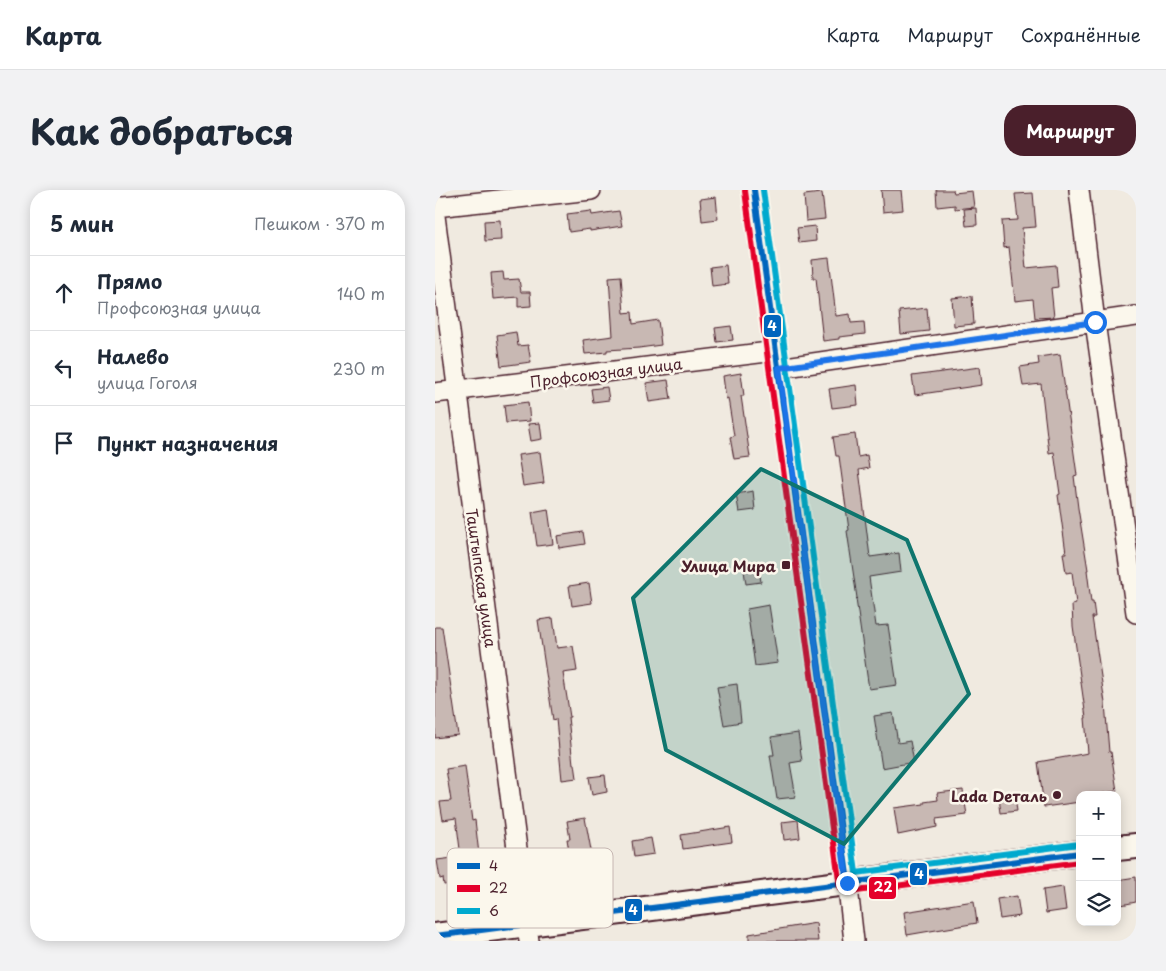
<!DOCTYPE html>
<html lang="ru">
<head>
<meta charset="utf-8">
<style>
  :root { --surface:#fff; --page:#f2f2f3; --text:#1f2937; --muted:#747a83; --line:#e0e1e3; --accent:#4a1f2b }
  body { margin:0; font-family:"Playpen Sans",sans-serif; background:var(--page); color:var(--text) }
  .controls { position:absolute; right:15px; bottom:15px; display:grid; overflow:hidden; border-radius:10px; box-shadow:0 2px 12px #0003 }
  .controls button { width:45px; height:45px; display:grid; place-items:center; padding:0; border:0; border-bottom:1px solid var(--line); background:var(--surface); color:var(--text); font:25px sans-serif }
  .stop { position:absolute; width:15px; height:15px; margin:-11px; border:4px solid #1a73e8; border-radius:50%; background:#fff }
  .stop.end { background:#1a73e8; border-color:#fff; box-shadow:0 1px 5px #0008 }
  .list { margin:0; padding:0; list-style:none }
  h2 { display:flex; justify-content:space-between; align-items:center; height:65px; margin:0; padding:0 20px; font-size:21px }
  h2 small { font-size:16px; font-weight:400; color:var(--muted) }
  .list li { display:grid; grid-template-columns:32px 1fr auto; gap:15px; align-items:center; box-sizing:border-box; height:75px; padding:0 20px; border-top:1px solid var(--line) }
  .list b { display:block; font-size:19px; white-space:nowrap }
  .list p { margin:0; font-size:16px; white-space:nowrap; color:var(--muted) }
  .list em { font-size:16px; font-style:normal; color:var(--muted) }
  .icon { flex:none; width:28px; height:28px; fill:none; stroke:currentColor; stroke-width:2; stroke-linecap:round; stroke-linejoin:round }
  .map { position:relative; flex:none; width:701px; height:751px; overflow:hidden; border-radius:20px }
  header { display:flex; align-items:center; gap:30px; box-sizing:border-box; height:70px; padding:0 25px; background:var(--surface); border-bottom:1px solid var(--line) }
  header strong { font-size:24px }
  nav { display:flex; gap:28px; margin-inline-start:auto; font-size:18px }
  .intro { display:flex; align-items:center; justify-content:space-between; box-sizing:border-box; height:120px; padding:0 30px }
  h1 { margin:0; font-size:35px }
  .button { padding:12px 22px; border-radius:20px; background:var(--accent); color:#fff; font-size:18px; font-weight:700 }
  main { display:flex; gap:30px; padding:0 30px }
  aside { flex:1; background:var(--surface); border-radius:20px; box-shadow:0 2px 12px #0003 }
  .map>svg:first-child { display:block }
</style>
</head>
<body>
<header>
<strong>Карта</strong>
<nav><a>Карта</a><a>Маршрут</a><a>Сохранённые</a></nav>
</header>
<div class="intro"><h1>Как добраться</h1><a class="button">Маршрут</a></div>
<main>
<aside>
<h2>5 мин<small>Пешком · 370 m</small></h2>
<ul class="list">
<li><svg class="icon" aria-label="ahead" viewBox="0 0 24 24"><path d="M12 20V5M6 11l6-6 6 6"/></svg><div><b>Прямо</b><p>Профсоюзная улица</p></div><em>140 m</em></li>
<li><svg class="icon" aria-label="left" viewBox="0 0 24 24"><path d="M17 20v-9H6M10 6l-5 5 5 5"/></svg><div><b>Налево</b><p>улица Гоголя</p></div><em>230 m</em></li>
<li><svg class="icon" aria-label="arrive" viewBox="0 0 24 24"><path d="M6 21V4h12l-3 4 3 4H6"/></svg><div><b>Пункт назначения</b></div></li>
</ul>
</aside>
<div class="map">
<svg width="701" height="751" viewBox="0 0 701 751">
  <rect width="100%" height="100%" fill="#f0eae0"/>
  <filter id="ink" filterUnits="userSpaceOnUse"><feTurbulence type="fractalNoise" baseFrequency=".02" numOctaves="2"/><feDisplacementMap in="SourceGraphic" scale="10" xChannelSelector="R" yChannelSelector="G"/><feConvolveMatrix kernelMatrix="1 2 1 2 8 2 1 2 1" color-interpolation-filters="sRGB"/></filter>
  <g filter="url(#ink)">
    <!-- building -->
    <path fill="#c8b8b3" stroke="#4a1f2b" d="M 446,0 L 466,0 L 468,20 L 448,22 Z
      M 501,0 L 518,0 L 519,3 L 537,1 L 539,17 L 520,19 L 520,15 L 502,17 Z
      M 387,3 L 390,29 L 371,31 L 369,5 Z
      M 598,3 L 601,37 L 587,38 L 591,78 L 621,75 L 623,97 L 616,98 L 619,127 L 600,128 L 598,109 L 580,111 L 574,57 L 569,58 L 567,31 L 583,30 L 580,4 Z
      M 281,7 L 283,29 L 267,31 L 265,9 Z
      M 541,18 L 542,35 L 531,36 L 529,19 Z
      M 156,21 L 157,25 L 184,21 L 187,36 L 155,41 L 155,39 L 134,42 L 132,24 Z
      M 65,30 L 66,50 L 50,51 L 49,31 Z
      M 380,36 L 381,51 L 364,53 L 362,38 Z
      M 394,68 L 401,126 L 415,124 L 416,133 L 429,132 L 430,144 L 404,147 L 404,149 L 388,151 L 381,88 L 378,88 L 377,70 Z
      M 291,75 L 293,94 L 277,96 L 275,77 Z
      M 68,82 L 69,90 L 84,89 L 86,102 L 95,102 L 96,116 L 83,117 L 83,107 L 58,109 L 56,83 Z
      M 186,86 L 189,123 L 197,122 L 198,134 L 223,130 L 226,155 L 204,158 L 172,160 L 172,162 L 150,164 L 148,150 L 178,146 L 174,87 Z
      M 537,106 L 539,134 L 519,136 L 517,108 Z
      M 492,118 L 494,141 L 466,144 L 464,121 Z
      M 296,136 L 298,150 L 282,152 L 280,138 Z
      M 81,142 L 83,156 L 93,155 L 96,172 L 66,176 L 62,145 Z
      M 625,164 L 642,285 L 639,286 L 643,318 L 653,380 L 652,380 L 656,412 L 658,412 L 660,427 L 657,427 L 670,513 L 674,562 L 676,562 L 682,601 L 658,605 L 645,605 L 645,612 L 609,617 L 603,572 L 653,563 L 650,528 L 651,528 L 638,436 L 637,415 L 641,414 L 637,382 L 631,383 L 628,363 L 631,363 L 623,305 L 625,304 L 619,262 L 614,263 L 606,194 L 588,196 L 585,177 L 604,174 L 603,167 Z
      M 545,177 L 547,195 L 480,205 L 477,186 Z
      M 306,183 L 309,206 L 306,206 L 315,267 L 299,269 L 295,247 L 299,246 L 293,208 L 291,209 L 288,186 Z
      M 233,190 L 236,209 L 214,212 L 211,193 Z
      M 421,195 L 423,215 L 397,218 L 394,199 Z
      M 172,197 L 174,210 L 158,212 L 156,199 Z
      M 93,212 L 95,231 L 71,233 L 69,215 Z
      M 105,233 L 107,249 L 96,251 L 93,234 Z
      M 420,244 L 423,267 L 432,265 L 434,278 L 424,280 L 435,367 L 464,363 L 466,382 L 434,387 L 441,436 L 453,435 L 462,495 L 434,499 L 421,409 L 422,408 L 412,341 L 414,340 L 404,266 L 401,266 L 398,247 Z
      M 105,262 L 109,293 L 88,296 L 83,265 Z
      M 318,301 L 320,320 L 304,322 L 301,304 Z
      M 113,319 L 118,354 L 102,356 L 97,322 Z
      M 148,342 L 150,354 L 124,358 L 122,346 Z
      M 323,372 L 326,392 L 311,394 L 308,374 Z
      M 154,393 L 157,413 L 137,416 L 134,396 Z
      M 334,415 L 343,473 L 320,476 L 312,419 Z
      M 118,428 L 122,458 L 138,456 L 142,481 L 128,483 L 135,527 L 133,527 L 138,574 L 140,574 L 142,588 L 127,590 L 121,529 L 118,530 L 103,430 Z
      M 0,437 L 7,437 L 23,545 L 0,548 Z
      M 302,494 L 306,532 L 289,535 L 282,497 Z
      M 458,523 L 463,553 L 475,551 L 479,572 L 447,578 L 439,526 Z
      M 363,543 L 367,571 L 355,573 L 361,607 L 342,609 L 335,565 L 339,565 L 336,547 Z
      M 30,576 L 37,631 L 40,630 L 47,690 L 9,695 L 8,688 L 5,689 L 2,670 L 26,667 L 21,628 L 8,630 L 5,612 L 16,611 L 11,579 Z
      M 170,585 L 172,602 L 157,605 L 154,587 Z
      M 528,600 L 532,625 L 501,629 L 502,637 L 463,645 L 459,618 L 489,614 L 489,612 L 503,610 L 502,603 Z
      M 580,606 L 582,621 L 566,623 L 564,608 Z
      M 150,628 L 159,676 L 137,679 L 132,649 L 135,649 L 132,631 Z
      M 363,630 L 365,648 L 349,650 L 347,632 Z
      M 295,637 L 297,652 L 248,659 L 246,645 Z
      M 216,648 L 219,664 L 199,667 L 197,651 Z
      M 701,687 L 701,712 L 686,715 L 682,690 Z
      M 628,697 L 631,720 L 611,723 L 608,700 Z
      M 582,706 L 585,726 L 565,729 L 562,709 Z
      M 539,711 L 542,733 L 472,745 L 469,722 Z
      M 381,733 L 383,751 L 314,751 L 314,744 Z"/>
    <g fill="none" stroke-linecap="round" stroke-linejoin="round">
      <!-- minor casing -->
      <g stroke="#4a1f2b" stroke-width="22">
        <path id="minor" d="M 319,0 L 409,663 L 419,751
          M 644,0 L 660,132 L 701,423
          M 0,17 L 156,0
          M 0,26 L 94,751
          M 344,178 L 701,126
          M 0,203 L 341,161"/>
      </g>
      <!-- major casing -->
      <g stroke="#4a1f2b" stroke-width="28">
        <path id="major" d="M 682,658 L 701,656
          M 0,746 L 645,663"/>
      </g>
      <!-- minor -->
      <use href="#minor" stroke="#fbf7ec" stroke-width="19"/>
      <!-- major -->
      <use href="#major" stroke="#fbf7ec" stroke-width="24"/>
      <!-- bus-1 casing -->
      <g stroke="#fbf7ec" stroke-width="10">
        <path id="bus-1" d="M 319,0 L 413,693
          M 0,746 L 645,663"/>
      </g>
      <!-- bus-2 casing -->
      <g stroke="#fbf7ec" stroke-width="10">
        <path id="bus-2" d="M 310,1 L 405,697 L 408,700 L 414,702 L 645,672"/>
      </g>
      <!-- bus-3 casing -->
      <g stroke="#fbf7ec" stroke-width="10">
        <path id="bus-3" d="M 328,0 L 421,683 L 644,654"/>
      </g>
      <!-- bus-1 -->
      <use href="#bus-1" stroke="#0065bd" stroke-width="6"/>
      <!-- bus-2 -->
      <use href="#bus-2" stroke="#e4002b" stroke-width="6"/>
      <!-- bus-3 -->
      <use href="#bus-3" stroke="#00a9ce" stroke-width="6"/>
    </g>
  </g>
  <g fill="none" stroke-linecap="round" stroke-linejoin="round" filter="url(#ink)">
    <!-- route -->
    <path stroke="#1a73e8" stroke-width="6" d="M 412,693 L 344,178 L 660,132"/>
  </g>
  <!-- marked area -->
  <path fill="#0f766e" fill-opacity="0.2" stroke="#0f766e" stroke-width="4" stroke-linejoin="round" d="M 326,279 L 472,350 L 534,504 L 409,654 L 231,560 L 198,408 Z"/>
  <!-- markers -->
  <g fill="#4a1f2b" stroke="#fbf7ec" stroke-width="2">
    <rect x="346" y="370" width="10" height="10" rx="2.5"/>
    <circle cx="622" cy="605" r="5"/>
  </g>
  <g text-anchor="middle" dominant-baseline="central" stroke-width="5" stroke-linejoin="round" paint-order="stroke">
    <!-- street labels -->
    <g font-size="15" fill="#4a1f2b" stroke="#fbf7ec">
      <text transform="translate(171 182) rotate(-7)">Профсоюзная улица</text>
      <text transform="translate(47 388) rotate(82)">Таштыпская улица</text>
    </g>
    <!-- poi labels -->
    <g font-size="15" font-weight="bold" fill="#4a1f2b" stroke="#fbf7ec" text-anchor="end">
      <text x="341" y="375">Улица Мира</text>
      <text x="612" y="605">Lada Dеталь</text>
    </g>
  </g>
  <!-- legend -->
  <rect x="12" y="658" width="166" height="80" rx="8" fill="#fbf7ec" stroke="#c6b6b2" stroke-width="1"/>
  <rect x="22" y="673" width="23" height="6" fill="#0065bd"/>
  <rect x="22" y="695" width="23" height="7" fill="#e4002b"/>
  <rect x="22" y="718" width="23" height="6" fill="#00a9ce"/>
  <g font-size="14" fill="#4a1f2b">
    <text x="54" y="681">4</text>
    <text x="54" y="703">22</text>
    <text x="54" y="726">6</text>
  </g>
  <g stroke="#fbf7ec" stroke-width="2">
    <rect x="328" y="124" width="19" height="24" rx="5" fill="#0065bd"/>
    <rect x="474" y="672" width="19" height="24" rx="5" fill="#0065bd"/>
    <rect x="433" y="686" width="29" height="24" rx="5" fill="#e4002b"/>
    <rect x="189" y="708" width="19" height="24" rx="5" fill="#0065bd"/>
  </g>
  <g font-size="14" text-anchor="middle" font-weight="bold" fill="#fff">
    <text x="337" y="141">4</text>
    <text x="484" y="689">4</text>
    <text x="448" y="702">22</text>
    <text x="198" y="725">4</text>
  </g>
</svg>
<div class="controls">
<button>+</button>
<button>−</button>
<button><svg class="icon" aria-label="layers" viewBox="0 0 24 24"><path d="M12 4l9 5-9 5-9-5zM3 14l9 5 9-5"/></svg></button>
</div>
<div class="stop" style="left:660px;top:132px"></div>
<div class="stop end" style="left:412px;top:693px"></div>
</div>
</main>
</body>
</html>
